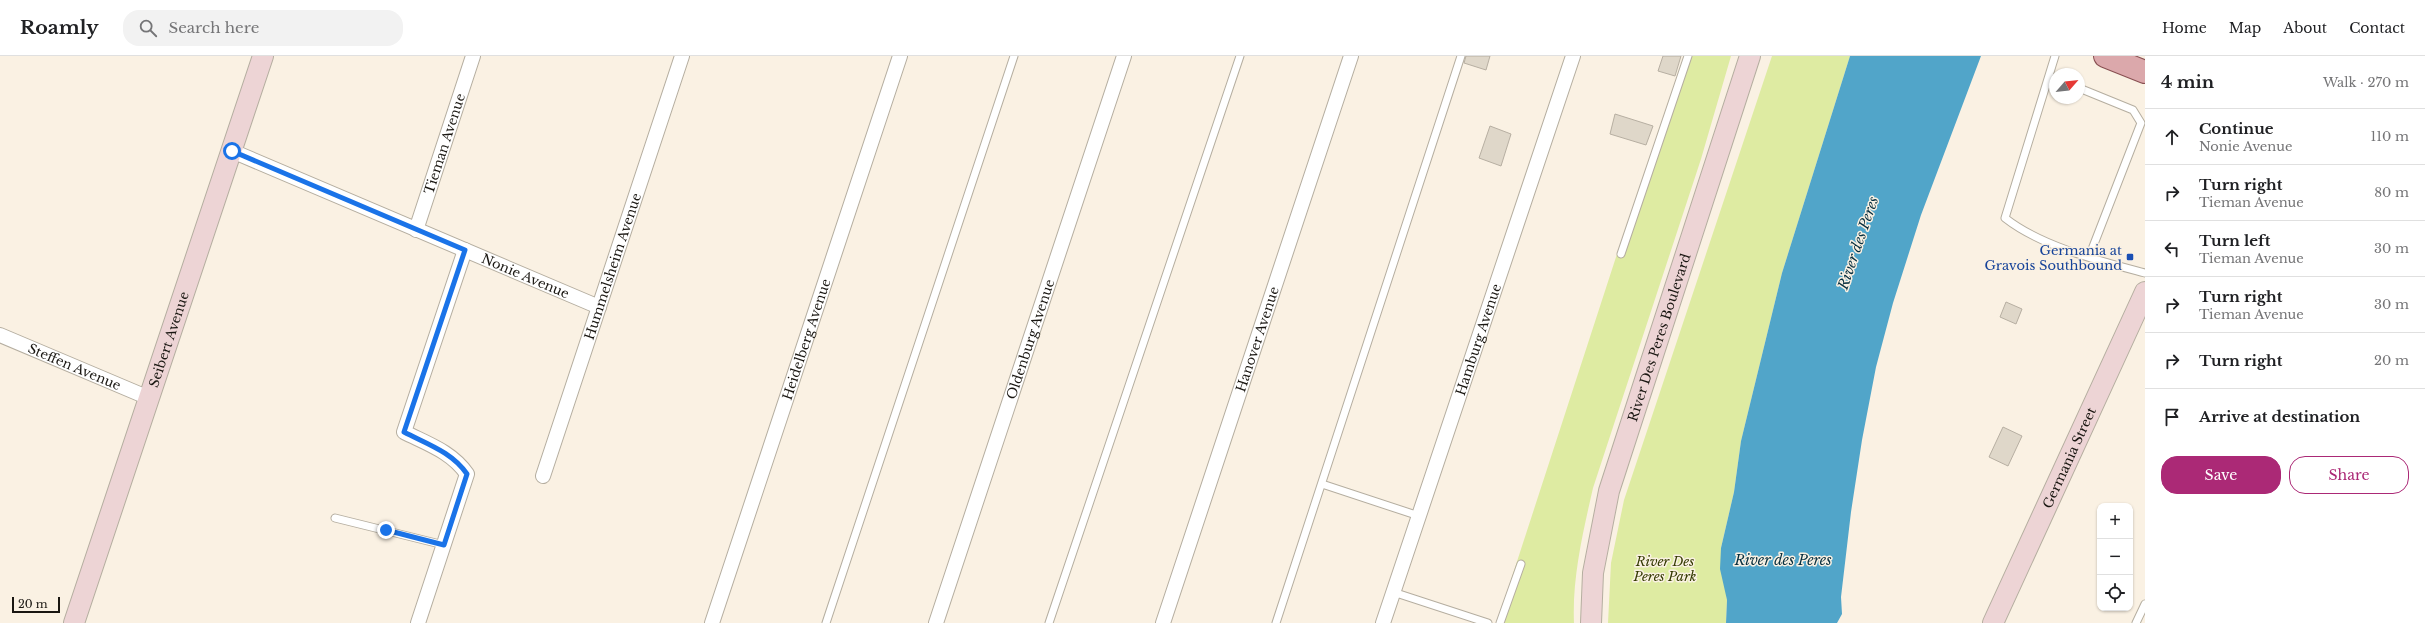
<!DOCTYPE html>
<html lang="en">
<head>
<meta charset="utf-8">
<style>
  :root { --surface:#fff; --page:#f2f2f2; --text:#202124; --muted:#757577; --line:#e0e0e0; --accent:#ab2976 }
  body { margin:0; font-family:"Libre Baskerville",serif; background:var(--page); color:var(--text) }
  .controls { position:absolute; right:12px; bottom:12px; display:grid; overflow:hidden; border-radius:8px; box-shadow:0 1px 3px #0004 }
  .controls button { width:36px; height:36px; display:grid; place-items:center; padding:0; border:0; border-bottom:1px solid var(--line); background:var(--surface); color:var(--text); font:20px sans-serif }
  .compass { position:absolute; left:2049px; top:12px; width:36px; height:36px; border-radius:50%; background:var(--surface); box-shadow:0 1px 3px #0004; rotate:62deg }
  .scale { position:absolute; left:12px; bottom:10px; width:48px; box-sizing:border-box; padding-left:4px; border:2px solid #191611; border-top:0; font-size:11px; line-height:14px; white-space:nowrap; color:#191611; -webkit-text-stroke:3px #faf1e3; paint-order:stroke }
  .stop { position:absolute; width:12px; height:12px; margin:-9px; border:3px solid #1a73e8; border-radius:50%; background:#fff }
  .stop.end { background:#1a73e8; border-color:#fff; box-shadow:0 1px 4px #0008 }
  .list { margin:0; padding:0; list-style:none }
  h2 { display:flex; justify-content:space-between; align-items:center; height:52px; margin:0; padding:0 16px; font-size:17px }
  h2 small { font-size:13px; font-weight:400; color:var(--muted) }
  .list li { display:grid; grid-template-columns:26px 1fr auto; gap:12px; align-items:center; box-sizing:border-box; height:56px; padding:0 16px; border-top:1px solid var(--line) }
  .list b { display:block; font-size:15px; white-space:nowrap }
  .list p { margin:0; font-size:13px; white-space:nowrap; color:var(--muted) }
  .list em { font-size:13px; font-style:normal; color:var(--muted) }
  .actions { display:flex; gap:8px; padding:12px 16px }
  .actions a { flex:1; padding:9px 0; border:1px solid var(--accent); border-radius:16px; text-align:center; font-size:14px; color:var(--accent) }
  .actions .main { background:var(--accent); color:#fff }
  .icon { flex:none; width:22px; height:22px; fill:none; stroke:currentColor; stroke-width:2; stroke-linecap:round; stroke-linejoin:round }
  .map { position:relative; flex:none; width:2145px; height:567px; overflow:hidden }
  header { display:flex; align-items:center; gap:24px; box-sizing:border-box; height:56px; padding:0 20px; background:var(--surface); border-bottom:1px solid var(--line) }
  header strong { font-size:19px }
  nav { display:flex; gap:22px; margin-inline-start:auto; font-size:14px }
  .search { width:280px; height:36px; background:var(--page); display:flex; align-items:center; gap:10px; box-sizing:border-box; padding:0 14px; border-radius:16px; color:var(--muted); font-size:15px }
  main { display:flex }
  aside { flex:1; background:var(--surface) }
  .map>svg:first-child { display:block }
</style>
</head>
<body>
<header>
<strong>Roamly</strong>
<div class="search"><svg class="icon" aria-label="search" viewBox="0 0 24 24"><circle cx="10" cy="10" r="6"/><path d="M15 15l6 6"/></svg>Search here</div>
<nav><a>Home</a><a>Map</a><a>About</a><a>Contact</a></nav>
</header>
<main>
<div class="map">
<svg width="2145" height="567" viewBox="0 0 2145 567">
  <rect width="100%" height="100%" fill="#faf1e3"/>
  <!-- green -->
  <path fill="#deeba2" d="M 1690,0 L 1731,0 L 1701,103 L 1593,432 C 1583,476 1572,522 1574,567 L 1497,567 L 1617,198 L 1624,201 Z
    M 1772,0 L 1850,0 L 1782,217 L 1741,385 L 1734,436 L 1721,492 L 1727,544 L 1726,567 L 1608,567 L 1611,507 L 1624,444 Z"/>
  <!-- water -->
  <path fill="#51a5c9" d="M 1850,0 L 1981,0 L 1921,159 L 1893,247 L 1876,311 L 1862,384 L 1851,456 L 1841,541 L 1842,558 L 1837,567 L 1726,567 L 1727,544 L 1720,513 L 1721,492 L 1734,436 L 1741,385 L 1782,217 Z"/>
  <!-- building -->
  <path fill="#dfd7c9" stroke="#b7afa2" d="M 1466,0 L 1490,0 L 1486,14 L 1464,7 Z
    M 1663,0 L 1681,0 L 1675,20 L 1658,15 Z
    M 1615,58 L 1653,70 L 1646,89 L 1610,78 Z
    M 1490,70 L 1511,78 L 1501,110 L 1479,102 Z
    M 2006,246 L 2022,253 L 2016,268 L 2000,261 Z
    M 2003,371 L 2022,380 L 2008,410 L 1989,401 Z"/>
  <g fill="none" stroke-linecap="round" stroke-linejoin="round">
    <!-- lane casing -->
    <g stroke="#b5aea0" stroke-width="9">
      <path id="lane" d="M 2055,0 L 2005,162 C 2042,191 2100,205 2145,217
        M 2079,32 L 2133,54 L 2141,67 L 2089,201
        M 1621,198 L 1688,0
        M 1322,428 L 1419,460
        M 335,462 L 444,489
        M 1393,536 L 1488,567
        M 826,567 L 1014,0
        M 1049,567 L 1240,0
        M 1276,567 L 1461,0
        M 1500,567 L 1521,508
        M 2136,567 L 2145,548"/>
    </g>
    <!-- street casing -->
    <g stroke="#b5aea0" stroke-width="16">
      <g id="street">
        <path id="s1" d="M 232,95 L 599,251"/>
        <path id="s2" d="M 416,174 L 473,0"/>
        <path id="s3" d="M 0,279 L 149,342"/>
        <path id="s4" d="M 543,420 L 682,0"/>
        <path d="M 418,567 L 467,418 C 452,396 428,388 404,376 L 465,194"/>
        <path id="s5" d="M 712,567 L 900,0"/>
        <path id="s6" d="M 936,567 L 1124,0"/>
        <path id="s7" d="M 1163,567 L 1351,0"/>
        <path id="s8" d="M 1383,567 L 1573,0"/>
      </g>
    </g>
    <!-- secondary casing -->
    <g stroke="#b5aea0" stroke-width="22">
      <g id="secondary">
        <path id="s9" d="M 74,567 L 263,0"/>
        <path id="s10" d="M 1591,567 L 1593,517 L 1609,435 L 1750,0"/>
        <path id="s11" d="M 1993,567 L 2145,236"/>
      </g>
    </g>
    <!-- primary casing -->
    <g stroke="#884f51" stroke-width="24">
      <path id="primary" d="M 2105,0 L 2145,16"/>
    </g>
    <!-- lane -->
    <use href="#lane" stroke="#fff" stroke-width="7"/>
    <!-- street -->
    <use href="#street" stroke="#fff" stroke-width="14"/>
    <!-- secondary -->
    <use href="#secondary" stroke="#edd4d5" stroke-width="20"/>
    <!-- primary -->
    <use href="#primary" stroke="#dba8ab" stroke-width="22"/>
  </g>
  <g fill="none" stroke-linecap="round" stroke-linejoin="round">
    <!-- route -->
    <path stroke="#1a73e8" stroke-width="5" d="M 232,95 L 465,194 L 404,376 C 427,388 452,396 467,418 L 444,489 L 386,474"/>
  </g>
  <!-- markers -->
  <rect fill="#1a4fb4" stroke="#faf1e3" stroke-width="1.5" x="2126" y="197" width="8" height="8" rx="2"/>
  <g text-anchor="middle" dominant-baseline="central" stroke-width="3" stroke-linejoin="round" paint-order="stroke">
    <!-- street labels -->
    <g font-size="13" fill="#191611" stroke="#faf1e3">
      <text stroke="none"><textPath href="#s2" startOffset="91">Tieman Avenue</textPath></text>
      <text stroke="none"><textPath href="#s4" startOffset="221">Hummelsheim Avenue</textPath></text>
      <text stroke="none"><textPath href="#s1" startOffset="319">Nonie Avenue</textPath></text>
      <text stroke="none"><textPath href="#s10" startOffset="295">River Des Peres Boulevard</textPath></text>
      <text stroke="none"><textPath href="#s8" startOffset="299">Hamburg Avenue</textPath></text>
      <text stroke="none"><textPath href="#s9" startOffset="299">Seibert Avenue</textPath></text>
      <text stroke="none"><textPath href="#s5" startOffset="299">Heidelberg Avenue</textPath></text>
      <text stroke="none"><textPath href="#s6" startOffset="299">Oldenburg Avenue</textPath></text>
      <text stroke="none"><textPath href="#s7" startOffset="299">Hanover Avenue</textPath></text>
      <text stroke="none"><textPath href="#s3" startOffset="81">Steffen Avenue</textPath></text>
      <text stroke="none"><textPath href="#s11" startOffset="182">Germania Street</textPath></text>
    </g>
    <!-- transit labels -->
    <g font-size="13" fill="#164399" stroke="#faf1e3" text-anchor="end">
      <text x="2122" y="194">Germania at<tspan x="2122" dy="15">Gravois Southbound</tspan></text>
    </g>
    <!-- park labels -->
    <g font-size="13" font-style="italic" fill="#333900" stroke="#faf1e3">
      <text x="1665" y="505">River Des<tspan x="1665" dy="15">Peres Park</tspan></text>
    </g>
    <!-- water labels -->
    <g font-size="14" font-style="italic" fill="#072f3f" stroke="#faf1e3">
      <text transform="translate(1858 187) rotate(-71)">River des Peres</text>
      <text x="1783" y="504">River des Peres</text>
    </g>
  </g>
</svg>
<div class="controls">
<button>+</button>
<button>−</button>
<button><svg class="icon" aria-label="locate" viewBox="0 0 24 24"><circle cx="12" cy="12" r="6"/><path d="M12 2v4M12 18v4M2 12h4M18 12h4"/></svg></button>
</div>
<svg class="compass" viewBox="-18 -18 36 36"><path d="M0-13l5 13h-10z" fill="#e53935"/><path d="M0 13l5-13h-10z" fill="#757577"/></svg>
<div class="scale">20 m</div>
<div class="stop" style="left:232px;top:95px"></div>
<div class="stop end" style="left:386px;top:474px"></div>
</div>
<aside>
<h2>4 min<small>Walk · 270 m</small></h2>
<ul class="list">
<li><svg class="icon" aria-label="ahead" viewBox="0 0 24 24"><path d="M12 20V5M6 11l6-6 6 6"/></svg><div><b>Continue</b><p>Nonie Avenue</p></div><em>110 m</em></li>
<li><svg class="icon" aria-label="right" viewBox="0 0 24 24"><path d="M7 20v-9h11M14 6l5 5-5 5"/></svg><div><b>Turn right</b><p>Tieman Avenue</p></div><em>80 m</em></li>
<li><svg class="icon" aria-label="left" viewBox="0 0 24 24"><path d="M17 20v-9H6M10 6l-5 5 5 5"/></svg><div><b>Turn left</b><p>Tieman Avenue</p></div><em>30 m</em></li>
<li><svg class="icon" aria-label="right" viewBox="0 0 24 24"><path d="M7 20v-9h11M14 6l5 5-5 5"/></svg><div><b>Turn right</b><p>Tieman Avenue</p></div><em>30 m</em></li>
<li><svg class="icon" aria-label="right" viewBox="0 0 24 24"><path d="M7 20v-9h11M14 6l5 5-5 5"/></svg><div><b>Turn right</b></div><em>20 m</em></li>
<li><svg class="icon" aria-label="arrive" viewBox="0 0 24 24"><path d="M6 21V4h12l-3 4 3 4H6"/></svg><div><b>Arrive at destination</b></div></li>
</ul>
<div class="actions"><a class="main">Save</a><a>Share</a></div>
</aside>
</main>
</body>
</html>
